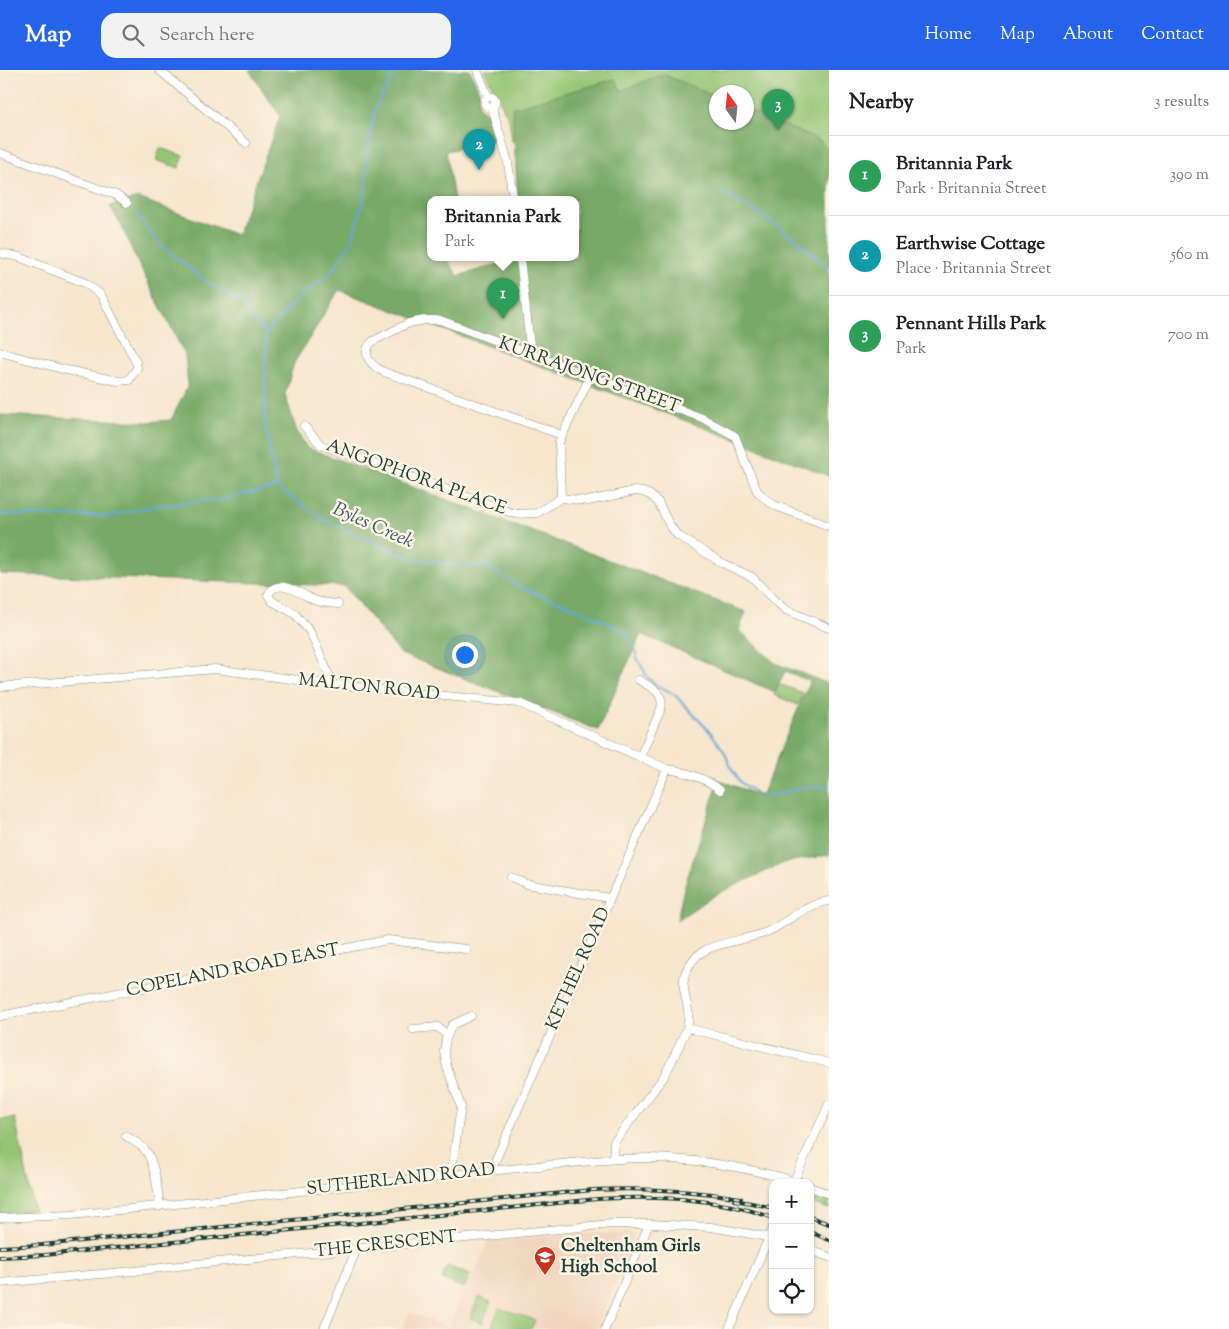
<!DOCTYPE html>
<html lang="en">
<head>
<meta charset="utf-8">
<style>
  :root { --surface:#fff; --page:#f2f2f2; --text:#202124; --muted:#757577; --line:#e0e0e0; --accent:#2563eb }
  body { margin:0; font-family:"Sorts Mill Goudy",serif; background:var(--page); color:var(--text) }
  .controls { position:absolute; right:15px; bottom:15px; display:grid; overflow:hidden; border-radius:10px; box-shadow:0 1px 4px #0004 }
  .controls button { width:45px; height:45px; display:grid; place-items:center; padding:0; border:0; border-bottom:1px solid var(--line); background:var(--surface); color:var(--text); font:25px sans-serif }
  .compass { position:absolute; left:709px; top:15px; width:45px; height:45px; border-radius:50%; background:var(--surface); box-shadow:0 1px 4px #0004; rotate:345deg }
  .you { position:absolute; left:464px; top:584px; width:18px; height:18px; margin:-12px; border:4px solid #fff; border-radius:50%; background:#1a73e8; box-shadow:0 0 0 8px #1a73e833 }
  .badge { display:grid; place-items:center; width:32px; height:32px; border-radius:50%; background:var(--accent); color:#fff; font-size:16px; font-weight:700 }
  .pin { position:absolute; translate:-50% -41px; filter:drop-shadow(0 1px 2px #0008) }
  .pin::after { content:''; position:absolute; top:26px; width:18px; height:15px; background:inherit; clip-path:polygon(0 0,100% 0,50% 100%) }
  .popup { position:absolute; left:427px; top:126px; width:152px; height:65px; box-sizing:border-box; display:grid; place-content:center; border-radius:10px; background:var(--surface); filter:drop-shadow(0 1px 4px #0005); font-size:16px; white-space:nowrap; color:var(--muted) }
  .popup b { font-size:19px; color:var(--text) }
  .popup::after { content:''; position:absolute; left:50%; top:100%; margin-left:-10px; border:10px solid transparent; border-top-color:var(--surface) }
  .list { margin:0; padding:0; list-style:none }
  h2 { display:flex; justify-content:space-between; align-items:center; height:65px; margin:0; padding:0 20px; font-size:21px }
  h2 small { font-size:16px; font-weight:400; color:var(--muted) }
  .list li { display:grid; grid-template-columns:32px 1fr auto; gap:15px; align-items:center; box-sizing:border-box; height:80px; padding:0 20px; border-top:1px solid var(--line) }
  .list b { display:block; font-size:19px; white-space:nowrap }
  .list p { margin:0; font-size:16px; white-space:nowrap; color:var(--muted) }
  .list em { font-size:16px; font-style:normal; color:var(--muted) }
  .icon { flex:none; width:28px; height:28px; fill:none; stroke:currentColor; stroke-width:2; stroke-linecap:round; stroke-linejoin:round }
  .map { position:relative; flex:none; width:829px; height:1259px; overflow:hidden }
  header { display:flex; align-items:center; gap:30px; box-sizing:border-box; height:70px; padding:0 25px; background:var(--accent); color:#fff }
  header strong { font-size:24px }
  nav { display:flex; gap:28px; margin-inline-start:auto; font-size:18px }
  .search { width:350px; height:45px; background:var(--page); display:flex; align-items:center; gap:12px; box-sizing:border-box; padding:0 18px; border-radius:15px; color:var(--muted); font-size:19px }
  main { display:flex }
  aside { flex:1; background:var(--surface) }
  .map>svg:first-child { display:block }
</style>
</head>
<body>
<header>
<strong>Map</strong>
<div class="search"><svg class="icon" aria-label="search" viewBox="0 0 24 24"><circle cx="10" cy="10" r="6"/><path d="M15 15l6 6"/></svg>Search here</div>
<nav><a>Home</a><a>Map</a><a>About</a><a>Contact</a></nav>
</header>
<main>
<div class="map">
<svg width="829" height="1259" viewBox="0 0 829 1259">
  <rect width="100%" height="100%" fill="#fcf5e5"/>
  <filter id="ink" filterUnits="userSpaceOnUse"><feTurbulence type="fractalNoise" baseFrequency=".02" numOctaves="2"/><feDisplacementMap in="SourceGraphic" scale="10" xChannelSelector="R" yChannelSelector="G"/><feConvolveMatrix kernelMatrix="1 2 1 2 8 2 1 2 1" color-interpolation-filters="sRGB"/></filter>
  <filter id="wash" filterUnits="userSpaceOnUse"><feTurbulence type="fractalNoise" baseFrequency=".0096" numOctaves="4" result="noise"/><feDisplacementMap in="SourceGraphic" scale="20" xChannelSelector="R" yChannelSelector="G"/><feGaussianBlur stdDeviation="1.12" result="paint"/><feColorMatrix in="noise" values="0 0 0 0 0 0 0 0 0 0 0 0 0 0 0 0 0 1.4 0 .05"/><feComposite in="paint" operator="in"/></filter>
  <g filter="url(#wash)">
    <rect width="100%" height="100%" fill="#f6e6cd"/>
    <!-- built -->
    <path fill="#f1d5bd" d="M 636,1163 L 597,1259 L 402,1259 L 410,1242 L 448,1258 L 489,1170 L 581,1164 Z"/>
    <!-- green -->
    <path fill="#94c575" stroke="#5a8154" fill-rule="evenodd" d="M 484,0 L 829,0 L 829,111 L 535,64 L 512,72 L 509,49 ZM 716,22 L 746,22 L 746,52 L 716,52 Z
      M 160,78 L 184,86 L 179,98 L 156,90 Z
      M 779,614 L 803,623 L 798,635 L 774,625 Z
      M 15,1048 L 34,1140 L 0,1143 L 0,1050 Z
      M 810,1123 L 829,1130 L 829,1139 L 810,1132 Z
      M 447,1196 L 470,1205 L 464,1218 L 442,1209 Z
      M 479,1227 L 491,1232 L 482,1253 L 470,1248 Z
      M 499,1238 L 535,1250 L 531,1259 L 491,1259 Z"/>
    <!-- forest -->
    <path fill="#7a6" stroke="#4b744d" d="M 249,0 L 470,0 L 480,23 L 478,28 L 479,38 L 490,45 L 497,70 L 446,81 L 454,130 L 430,130 L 430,188 L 446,188 L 458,206 L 518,188 L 576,188 L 576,130 L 518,130 L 512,38 L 615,9 L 621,21 L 663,4 L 716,27 L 716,52 L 746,52 L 747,40 L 821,71 L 829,82 L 829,406 L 747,374 L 339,220 L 294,293 L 285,324 L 296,359 L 307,378 L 566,474 L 746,542 L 739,560 L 775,593 L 829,614 L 829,785 L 786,792 L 717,824 L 677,850 L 684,818 L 719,710 L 761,726 L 810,611 L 785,601 L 775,622 L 641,564 L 598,660 L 401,584 L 344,516 L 0,504 L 0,345 L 147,352 L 171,350 L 188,316 L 185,285 L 138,193 L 122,157 L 110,136 L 138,128 L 237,165 L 280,46 Z"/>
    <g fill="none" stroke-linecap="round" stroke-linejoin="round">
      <!-- stream -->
      <path stroke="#65a7d9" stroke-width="2" d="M 721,123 C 755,139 784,158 812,183 C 818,189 824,194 829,200
        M 136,143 L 160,175 L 207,212 L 244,234 L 250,248 L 266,262
        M 277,417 L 265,354 L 266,262 L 305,222 L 329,205 L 352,170 L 365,124 L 368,78 L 375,39 L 396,0
        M 0,444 L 52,446 L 109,446 L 156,436 L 223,429 L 277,417 L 319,447 L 385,478 L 413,489 L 446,494 L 490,498 L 519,517 L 571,536 L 615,556 L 626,563 L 635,578 L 637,588 L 648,608 L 657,616 L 667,620 L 676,626 L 711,663 L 724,681 L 732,700 L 741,713 L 758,724 L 775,725 L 799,718 L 829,717"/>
    </g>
  </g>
  <g filter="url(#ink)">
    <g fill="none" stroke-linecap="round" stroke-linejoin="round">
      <!-- minor casing -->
      <g stroke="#8a9280" stroke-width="9">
        <path id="minor" d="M 159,0 L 246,73
          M 477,0 L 488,27
          M484.5 32a5.5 5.5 0 1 1 11 0a5.5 5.5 0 1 1-11 0Z
          M 492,38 L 508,92 L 513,130
          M 0,83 L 116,125 L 127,133
          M 0,183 L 19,187 L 85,213 L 101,225 L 136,292 L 137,298 L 129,310 L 118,311 L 62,299 L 0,282
          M 520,188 L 531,284
          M 590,307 L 559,372 L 561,428 L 588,431 L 635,421 L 643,422 L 650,425 L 658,432 L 669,454 L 677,465 L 722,493 L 752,507 L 774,530 L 786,540 L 829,558
          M 304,356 L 321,375 L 515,444 L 537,443 L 561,428
          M 562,365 L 384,302 C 372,296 359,284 373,271 L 409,253 L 425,250 L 440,250 L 702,348 L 735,366 L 757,421 L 768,431 L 776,436 L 829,456
          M 639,610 C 651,618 665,621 661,639 L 640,687
          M 329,614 L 329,605 L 310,562 L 295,544 L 272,531 L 268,525 C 277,506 301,524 314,530 C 322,533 329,533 338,534
          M 0,617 L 215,599 L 329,614 L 425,624 L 519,633 L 667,699 C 683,701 708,709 720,720
          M 511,807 L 526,814 L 609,828
          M 0,946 L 388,870 L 466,879
          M 687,958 C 693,936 678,920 686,901 C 690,893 696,885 704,881 C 722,871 747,870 767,862 C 788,852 806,834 829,831
          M 413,959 L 438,957 L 447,965
          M 126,1066 C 132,1070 142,1075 146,1081 C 155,1093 158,1121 160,1136
          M 613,1089 L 614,1072 L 663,1008 L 671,993 L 687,958 L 829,993
          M 493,1100 L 493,1096 L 667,699
          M 451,1105 L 461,1037 L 447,997 L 444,981 L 446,969 L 452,955 L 471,946
          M 793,1113 L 829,1034
          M 810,1117 L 829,1124
          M 0,1148 L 71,1145 C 186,1133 301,1121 416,1109 C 464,1104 513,1098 562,1094 C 591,1091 620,1088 649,1088 C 701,1089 751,1098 801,1113
          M 810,1180 L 829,1187
          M 0,1213 L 134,1201 L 196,1194 L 612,1154 L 649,1154 L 711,1157 L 773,1168
          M 324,1259 L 357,1178
          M 605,1259 L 649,1154
          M 729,1259 L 773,1158"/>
      </g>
      <!-- minor -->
      <use href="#minor" stroke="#fff" stroke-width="8"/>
      <!-- rail casing -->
      <g stroke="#1f3d34" stroke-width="4">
        <path id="rail" d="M 734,1130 L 751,1133 L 773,1138
          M 810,1147 L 829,1154
          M 810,1162 L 829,1170
          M 0,1177 L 42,1175 L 593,1120 C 643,1118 692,1120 741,1128
          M 0,1187 L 45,1185 L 597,1129 C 656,1126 717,1127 773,1148"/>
      </g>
      <!-- rail -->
      <use href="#rail" stroke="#fcf5e5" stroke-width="2" stroke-dasharray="5.5" stroke-linecap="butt"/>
    </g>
  </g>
  <!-- icons -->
  <defs>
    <g id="school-pin" transform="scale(1.125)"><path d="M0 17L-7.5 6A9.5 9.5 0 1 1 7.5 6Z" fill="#c8321e" stroke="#fcf5e5"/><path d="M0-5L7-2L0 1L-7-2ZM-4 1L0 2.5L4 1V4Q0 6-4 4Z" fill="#fff"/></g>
  </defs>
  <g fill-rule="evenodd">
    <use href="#school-pin" x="545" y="1187"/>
  </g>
  <g text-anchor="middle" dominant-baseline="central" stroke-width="5" stroke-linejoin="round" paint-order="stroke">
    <!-- street labels -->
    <g font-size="18" fill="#1f3d34" stroke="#fcf5e5">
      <text transform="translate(589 306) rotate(20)">KURRAJONG STREET</text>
      <text transform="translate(416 408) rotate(20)">ANGOPHORA PLACE</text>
      <text transform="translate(369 618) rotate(6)">MALTON ROAD</text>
      <text transform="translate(579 899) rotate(-66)">KETHEL ROAD</text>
      <text transform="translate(233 901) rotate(-11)">COPELAND ROAD EAST</text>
      <text transform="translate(401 1110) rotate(-6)">SUTHERLAND ROAD</text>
      <text transform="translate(386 1175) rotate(-6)">THE CRESCENT</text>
    </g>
    <!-- poi labels -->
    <g font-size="18" font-weight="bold" fill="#1f3d34" stroke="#fcf5e5" text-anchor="start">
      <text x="561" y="1177">Cheltenham Girls<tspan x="561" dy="21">High School</tspan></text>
    </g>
    <!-- water labels -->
    <g font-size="19" font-style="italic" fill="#345d66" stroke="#fcf5e5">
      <text transform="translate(373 456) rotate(24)">Byles Creek</text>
    </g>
  </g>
</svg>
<div class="controls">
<button>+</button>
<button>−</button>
<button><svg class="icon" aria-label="locate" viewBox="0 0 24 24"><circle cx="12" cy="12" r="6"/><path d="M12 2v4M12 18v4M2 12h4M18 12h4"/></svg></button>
</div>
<svg class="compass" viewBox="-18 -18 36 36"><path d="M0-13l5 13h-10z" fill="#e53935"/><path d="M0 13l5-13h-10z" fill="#757577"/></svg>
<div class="you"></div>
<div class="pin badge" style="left:503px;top:249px;background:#2e9e5b">1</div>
<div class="popup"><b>Britannia Park</b>Park</div>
<div class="pin badge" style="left:479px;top:100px;background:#0f9aa8">2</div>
<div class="pin badge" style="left:778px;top:60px;background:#2e9e5b">3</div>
</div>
<aside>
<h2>Nearby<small>3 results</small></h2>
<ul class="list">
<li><span class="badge" style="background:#2e9e5b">1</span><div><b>Britannia Park</b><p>Park · Britannia Street</p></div><em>390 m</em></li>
<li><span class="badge" style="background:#0f9aa8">2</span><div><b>Earthwise Cottage</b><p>Place · Britannia Street</p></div><em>560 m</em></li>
<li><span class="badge" style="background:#2e9e5b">3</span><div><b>Pennant Hills Park</b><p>Park</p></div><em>700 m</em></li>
</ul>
</aside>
</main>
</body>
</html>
